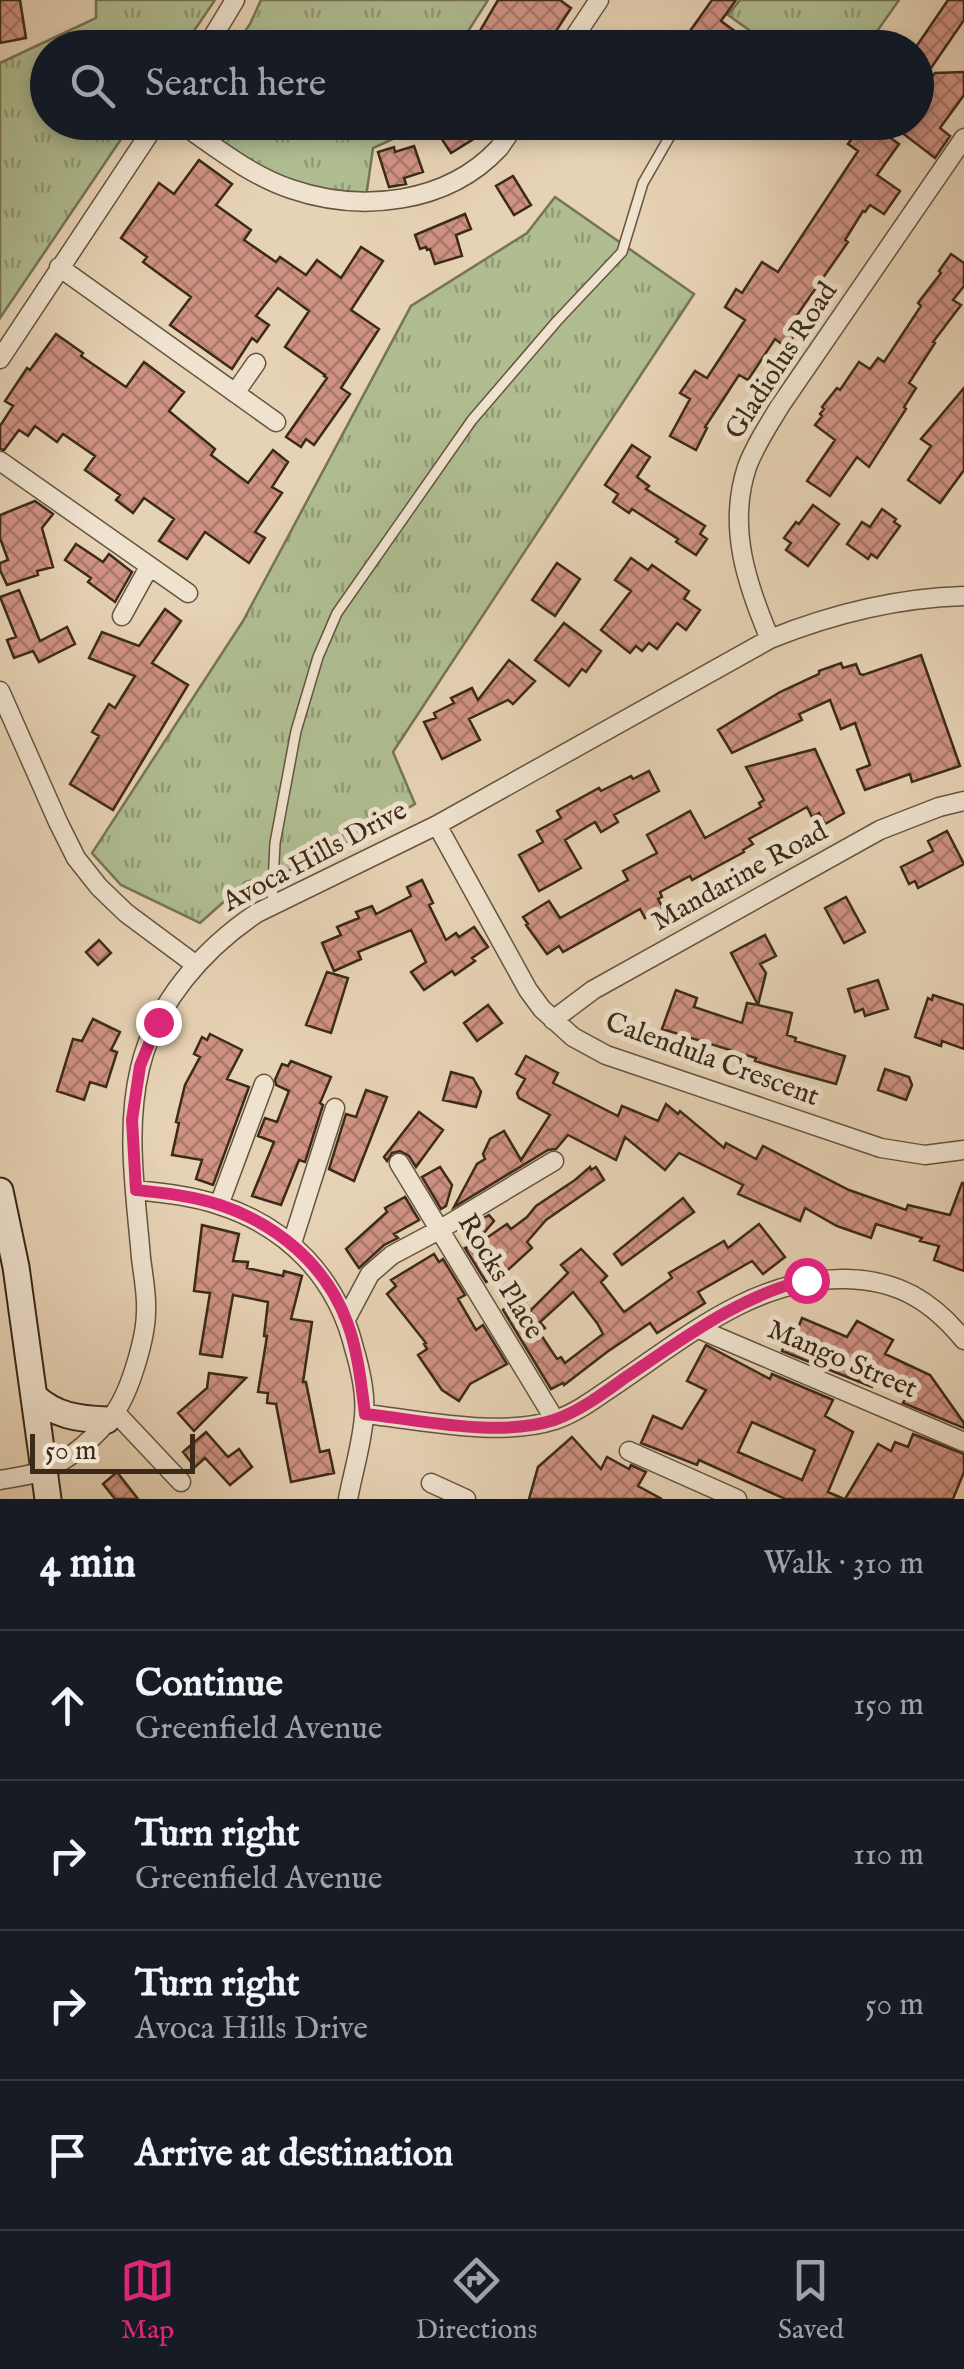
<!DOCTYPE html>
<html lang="en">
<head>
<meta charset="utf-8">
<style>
  :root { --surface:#171b24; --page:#20242c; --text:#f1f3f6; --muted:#9ea1a6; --line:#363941; --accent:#db2777 }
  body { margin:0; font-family:"IM FELL English",serif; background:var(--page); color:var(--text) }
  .scale { position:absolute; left:30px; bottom:25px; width:165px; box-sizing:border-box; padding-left:10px; border:5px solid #3c2a18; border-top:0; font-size:28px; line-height:35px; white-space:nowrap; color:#3c2a18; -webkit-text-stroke:8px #efe2ce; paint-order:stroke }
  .stop { position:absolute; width:30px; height:30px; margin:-22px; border:8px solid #db2777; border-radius:50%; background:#fff }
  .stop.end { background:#db2777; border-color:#fff; box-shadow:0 2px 10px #0008 }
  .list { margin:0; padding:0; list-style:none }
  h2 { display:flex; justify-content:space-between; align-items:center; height:130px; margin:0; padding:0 40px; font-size:42px }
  h2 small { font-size:32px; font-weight:400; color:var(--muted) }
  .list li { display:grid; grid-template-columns:65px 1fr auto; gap:30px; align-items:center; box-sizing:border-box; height:150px; padding:0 40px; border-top:2px solid var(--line) }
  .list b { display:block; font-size:38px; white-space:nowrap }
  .list p { margin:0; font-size:32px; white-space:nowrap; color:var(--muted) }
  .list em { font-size:32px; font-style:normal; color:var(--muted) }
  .icon { flex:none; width:55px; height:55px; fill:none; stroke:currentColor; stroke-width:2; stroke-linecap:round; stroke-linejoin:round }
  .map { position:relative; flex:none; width:964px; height:1499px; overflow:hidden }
  .search { position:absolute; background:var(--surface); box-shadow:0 5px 15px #0003; left:30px; right:30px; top:30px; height:110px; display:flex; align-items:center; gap:25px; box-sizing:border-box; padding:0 35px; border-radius:55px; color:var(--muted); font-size:38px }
  .sheet { height:730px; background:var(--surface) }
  nav { display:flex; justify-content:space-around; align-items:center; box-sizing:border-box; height:140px; border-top:2px solid var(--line); background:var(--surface); font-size:28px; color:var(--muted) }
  nav a { display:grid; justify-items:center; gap:5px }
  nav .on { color:var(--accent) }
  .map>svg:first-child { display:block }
</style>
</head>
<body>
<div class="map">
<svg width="964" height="1499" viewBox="0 0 964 1499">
  <defs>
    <pattern id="grass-tufts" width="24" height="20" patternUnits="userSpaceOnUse" patternTransform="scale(2.5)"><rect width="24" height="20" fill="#afbd91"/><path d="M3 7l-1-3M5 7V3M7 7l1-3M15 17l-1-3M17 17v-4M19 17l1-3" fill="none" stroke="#909a75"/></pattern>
    <pattern id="building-cross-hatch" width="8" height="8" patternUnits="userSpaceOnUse" patternTransform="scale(2.5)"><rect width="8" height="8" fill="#cf9283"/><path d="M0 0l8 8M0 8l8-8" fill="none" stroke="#a9776a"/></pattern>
  </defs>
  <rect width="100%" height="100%" fill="#e6d2b4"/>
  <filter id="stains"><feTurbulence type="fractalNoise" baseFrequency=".002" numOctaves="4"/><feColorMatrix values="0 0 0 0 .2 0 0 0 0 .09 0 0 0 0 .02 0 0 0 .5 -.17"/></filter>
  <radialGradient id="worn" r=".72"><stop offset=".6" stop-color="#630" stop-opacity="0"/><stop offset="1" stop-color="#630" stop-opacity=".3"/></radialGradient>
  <!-- grass -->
  <path fill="url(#grass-tufts)" stroke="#767454" stroke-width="2.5" d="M 96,0 L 215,0 L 183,47 L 48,48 L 48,122 L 132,123 L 0,318 L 0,63 L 96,18 Z
    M 261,0 L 488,0 L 458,47 L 234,47 L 250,24 Z
    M 740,0 L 899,0 L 866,47 L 773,47 L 728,15 Z
    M 199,123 L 411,123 L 404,134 L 373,148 L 366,197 C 337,193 306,190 280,178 C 251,165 225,145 199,126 Z
    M 555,197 L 694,294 L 393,752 L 415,804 L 307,865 L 246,882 L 200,923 L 121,885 L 92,853 L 243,621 L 411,306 L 527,233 Z"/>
  <!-- building -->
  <path fill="url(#building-cross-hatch)" stroke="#3c2a18" stroke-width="2.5" fill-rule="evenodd" d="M 0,0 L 20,0 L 26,38 L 0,43 Z
    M 498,0 L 560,0 L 571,8 L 556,31 L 560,34 L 551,48 L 470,48 Z
    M 712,0 L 736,0 L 721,21 L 758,48 L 699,48 L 704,41 L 690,31 Z
    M 948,0 L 964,0 L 964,20 L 931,68 L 916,58 L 916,47 Z
    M 964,72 L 964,95 L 940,128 L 950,136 L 935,158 L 888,122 L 916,122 L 916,98 L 935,73 Z
    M 462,122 L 501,122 L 451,153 L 441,138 L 459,127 Z
    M 864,122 L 868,122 L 899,144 L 877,175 L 900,191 L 884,214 L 870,205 L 865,212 L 863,211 L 845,240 L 848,242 L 795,318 L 803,324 L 786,347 L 775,339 L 748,380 L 739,375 L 705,427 L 707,428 L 696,450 L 670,436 L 690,399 L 680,393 L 695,371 L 707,378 L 745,320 L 725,307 L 736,289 L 742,293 L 762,262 L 778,272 L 858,151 L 848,144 Z
    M 414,146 L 423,172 L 404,178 L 406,184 L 389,187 L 378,152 L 394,147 L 395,152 Z
    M 199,160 L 232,184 L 216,205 L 251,230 L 244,240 L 276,262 L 280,257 L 306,275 L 317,260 L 341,278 L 361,247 L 383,261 L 351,310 L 379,329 L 341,388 L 350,394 L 314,445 L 306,439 L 301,447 L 286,437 L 327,378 L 324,376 L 325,375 L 285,347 L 309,311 L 278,288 L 256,316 L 269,325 L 257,342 L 252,338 L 232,369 L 170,325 L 191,297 L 143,262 L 147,257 L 121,238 L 159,183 L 174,194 Z
    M 513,176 L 531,205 L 514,215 L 496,186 Z
    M 465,214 L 471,229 L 456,235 L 462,256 L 435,264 L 430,249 L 427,250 L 426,247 L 420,249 L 415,235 Z
    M 951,254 L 964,263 L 964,286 L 953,300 L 961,305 L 933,342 L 935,343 L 909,383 L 916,388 L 904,407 L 906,409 L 869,467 L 857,457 L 830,496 L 807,481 L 835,440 L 815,425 L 822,416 L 820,414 L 824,409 L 822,407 L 837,388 L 840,390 L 859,362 L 870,369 L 878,358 L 884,362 L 921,306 L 918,303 L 941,273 L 939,271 Z
    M 56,334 L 83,353 L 81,356 L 126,387 L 144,362 L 184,392 L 169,411 L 215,449 L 211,455 L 248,483 L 273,450 L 288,462 L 272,487 L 282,493 L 255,532 L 265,538 L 249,563 L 205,532 L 187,559 L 159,541 L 174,519 L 144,498 L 133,513 L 116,500 L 120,495 L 85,470 L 95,456 L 63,434 L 57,442 L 35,426 L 28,436 L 19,430 L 4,450 L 0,449 L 0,426 L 13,406 L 5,401 L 27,368 L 30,370 Z
    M 964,388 L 964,470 L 940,503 L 908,480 L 931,446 L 921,439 Z
    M 632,445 L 650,457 L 637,477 L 649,486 L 646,489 L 705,526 L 700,534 L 707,539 L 696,555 L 676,542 L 678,539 L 632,509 L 629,513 L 613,502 L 618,494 L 605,485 Z
    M 35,501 L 53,514 L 42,528 L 53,567 L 37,571 L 38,575 L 7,585 L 0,570 L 0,563 L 8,560 L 0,538 L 0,515 Z
    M 813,505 L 839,524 L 808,566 L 786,550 L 791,543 L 784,538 L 796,522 L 799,524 Z
    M 882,509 L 896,519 L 894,522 L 900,526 L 877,558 L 871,554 L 868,559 L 847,544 L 862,522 L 870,527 Z
    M 76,544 L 103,562 L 109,554 L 132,572 L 115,602 L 88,582 L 91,578 L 65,560 Z
    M 631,558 L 648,570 L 652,565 L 689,591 L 684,599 L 700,610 L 686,630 L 677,623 L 657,649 L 649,643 L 642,651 L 636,646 L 630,653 L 601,630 L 631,591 L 615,580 Z
    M 557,563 L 580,579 L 555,616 L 532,600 Z
    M 19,590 L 40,641 L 67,627 L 75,644 L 39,662 L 33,651 L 14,658 L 7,640 L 16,637 L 0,597 Z
    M 165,609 L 181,621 L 152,663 L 188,685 L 113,810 L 70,784 L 99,736 L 92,732 L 109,704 L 115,708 L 135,676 L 89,658 L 102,632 L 139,646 Z
    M 564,623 L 601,651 L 586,672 L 582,669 L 569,686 L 535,660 Z
    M 921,655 L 960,766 L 912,782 L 910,774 L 865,790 L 857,770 L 870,765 L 855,723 L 841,729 L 830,700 L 799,714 L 802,720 L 732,753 L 718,730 L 780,692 L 819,674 L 819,671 L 841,663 L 843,668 L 856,664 L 860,674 L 863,675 Z
    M 509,660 L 535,681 L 513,704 L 508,700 L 469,719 L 480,740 L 442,759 L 424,722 L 436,718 L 434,713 L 454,703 L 451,698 L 472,688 L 478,700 Z
    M 815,749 L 844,813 L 825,824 L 819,813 L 812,817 L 807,807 L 749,839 L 753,844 L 743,850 L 744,852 L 692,880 L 690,876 L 660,892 L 662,897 L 658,899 L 663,908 L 645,918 L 640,909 L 563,952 L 559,946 L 547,954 L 526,925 L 528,924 L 523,917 L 549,901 L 560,918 L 628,880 L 623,871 L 657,853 L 647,835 L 690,811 L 705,838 L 761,807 L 759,803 L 764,800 L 746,767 Z
    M 649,771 L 659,791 L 614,815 L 618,822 L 601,832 L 595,822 L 565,840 L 581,868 L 539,891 L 519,855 L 543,842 L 537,831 L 561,818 L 557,811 L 599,788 L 601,791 L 631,776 L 633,779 Z
    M 947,831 L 964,864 L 918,888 L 915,881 L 909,884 L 901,867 L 933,851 L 928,841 Z
    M 422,880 L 433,903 L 429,905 L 446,940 L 456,933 L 459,937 L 474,927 L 488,947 L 472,958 L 475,961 L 455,975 L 452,971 L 424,990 L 411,972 L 426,962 L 411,930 L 358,952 L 361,959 L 334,971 L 322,943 L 341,935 L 337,927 L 359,918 L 356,912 L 372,906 L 376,914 L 411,896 L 407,887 Z
    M 846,897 L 865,932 L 844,943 L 825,908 Z
    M 765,935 L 776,956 L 760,964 L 766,973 L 758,1005 L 792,1013 L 787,1035 L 796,1038 L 795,1041 L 845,1056 L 836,1084 L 785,1070 L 755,1061 L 756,1058 L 662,1029 L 676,990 L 697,998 L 694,1007 L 742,1023 L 747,1003 L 758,1005 L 731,953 Z
    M 99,940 L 111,953 L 98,965 L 86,952 Z
    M 327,972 L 348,978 L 331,1033 L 306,1025 Z
    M 878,980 L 888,1009 L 865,1016 L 863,1009 L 855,1012 L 848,989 Z
    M 933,995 L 964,1005 L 964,1049 L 942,1041 L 941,1046 L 915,1037 L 928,998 L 932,1000 Z
    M 488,1005 L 502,1023 L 477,1041 L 464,1023 Z
    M 93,1019 L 120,1032 L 111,1050 L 117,1052 L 106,1087 L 90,1082 L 84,1100 L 57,1091 L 73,1039 L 82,1041 Z
    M 210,1034 L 242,1050 L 227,1079 L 249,1087 L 213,1185 L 196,1179 L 202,1160 L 172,1155 L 179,1123 L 176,1122 L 185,1085 L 200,1057 L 194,1054 L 202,1037 L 207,1040 Z
    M 526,1056 L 558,1073 L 553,1083 L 618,1116 L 622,1106 L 658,1121 L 666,1104 L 678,1114 L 680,1111 L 724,1148 L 726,1143 L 756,1159 L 763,1146 L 849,1190 L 906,1210 L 908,1205 L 950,1215 L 962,1183 L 964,1183 L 964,1271 L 934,1260 L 939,1246 L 920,1241 L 922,1238 L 876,1224 L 871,1238 L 837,1226 L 805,1208 L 800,1221 L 738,1194 L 743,1185 L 679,1153 L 665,1170 L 625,1137 L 616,1160 L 568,1135 L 556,1149 L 548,1150 L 454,1207 L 477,1164 L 485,1159 L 483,1154 L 490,1139 L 504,1131 L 521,1160 L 550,1115 L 519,1098 L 517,1093 L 525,1079 L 516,1074 Z
    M 291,1061 L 331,1077 L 320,1103 L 323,1105 L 305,1162 L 299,1160 L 281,1205 L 252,1196 L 274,1142 L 258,1136 L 265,1118 L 277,1122 L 289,1091 L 276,1085 L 275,1080 L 282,1064 L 288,1066 Z
    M 885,1069 L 909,1077 L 912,1085 L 906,1100 L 878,1090 Z
    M 451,1072 L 473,1078 L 481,1092 L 476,1107 L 443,1100 Z
    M 366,1090 L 387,1097 L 354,1181 L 329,1169 L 346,1114 L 356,1117 Z
    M 419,1112 L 443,1130 L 416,1167 L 409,1156 L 400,1151 L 392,1153 L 387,1161 L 384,1157 Z
    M 440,1167 L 452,1185 L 446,1206 L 441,1209 L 422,1177 Z
    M 590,1167 L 591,1170 L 596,1167 L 604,1180 L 546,1220 L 527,1242 L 532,1248 L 509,1269 L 486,1282 L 465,1248 L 470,1246 L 472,1248 L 507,1224 L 511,1229 L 527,1217 L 536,1206 L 575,1180 Z
    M 405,1197 L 419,1220 L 394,1234 L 398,1238 L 384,1245 L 359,1268 L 346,1249 L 387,1212 L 385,1208 Z
    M 683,1198 L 694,1212 L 622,1265 L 614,1254 Z
    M 489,1215 L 494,1221 L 483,1234 L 473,1224 Z
    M 759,1224 L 785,1257 L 763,1274 L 752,1261 L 698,1292 L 705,1303 L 657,1333 L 650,1323 L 607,1352 L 564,1385 L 563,1383 L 551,1389 L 503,1310 L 520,1296 L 531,1310 L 568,1273 L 561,1265 L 581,1249 L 607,1276 L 601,1282 L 624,1312 L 672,1278 L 669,1273 L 724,1241 L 728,1248 ZM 573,1292 L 597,1323 L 603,1334 L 565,1363 L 561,1357 L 557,1359 L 539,1332 L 545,1328 L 540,1322 Z
    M 202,1225 L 239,1234 L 233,1261 L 248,1262 L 247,1268 L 283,1276 L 284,1271 L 302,1276 L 291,1319 L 312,1322 L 303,1382 L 306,1382 L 320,1452 L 329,1450 L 334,1473 L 291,1482 L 276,1404 L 267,1403 L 268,1393 L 258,1392 L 267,1336 L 264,1336 L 268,1302 L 233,1295 L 222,1357 L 200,1354 L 210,1293 L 194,1291 Z
    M 434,1254 L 439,1262 L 443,1259 L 465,1295 L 458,1299 L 476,1330 L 483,1325 L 507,1364 L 470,1384 L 459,1401 L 442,1390 L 418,1355 L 427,1349 L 424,1344 L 426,1343 L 387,1294 L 396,1286 L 391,1280 Z
    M 802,1318 L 847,1337 L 857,1321 L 893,1340 L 885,1354 L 930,1375 L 964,1423 L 964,1428 L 903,1403 L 910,1392 L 877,1376 L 872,1387 L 782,1351 L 788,1337 L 794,1339 Z
    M 706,1345 L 770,1379 L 772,1374 L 833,1400 L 825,1416 L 853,1432 L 828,1492 L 844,1499 L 785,1499 L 699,1460 L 697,1465 L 641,1443 L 653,1416 L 682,1429 L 706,1390 L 687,1381 ZM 752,1422 L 815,1450 L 802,1480 L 738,1452 Z
    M 209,1373 L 246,1378 L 194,1431 L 178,1413 L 207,1388 Z
    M 206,1432 L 228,1457 L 239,1449 L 252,1467 L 230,1485 L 205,1458 L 195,1467 L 183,1452 Z
    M 913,1434 L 964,1454 L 964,1472 L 953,1499 L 845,1499 L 878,1444 L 891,1451 L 895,1442 L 908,1447 Z
    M 572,1437 L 601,1469 L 607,1457 L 629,1469 L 631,1465 L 646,1472 L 638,1486 L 662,1499 L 529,1499 L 538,1467 Z
    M 117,1472 L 138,1499 L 115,1499 L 103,1484 Z"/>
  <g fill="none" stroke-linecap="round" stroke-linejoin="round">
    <!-- lane casing -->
    <g stroke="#66543f" stroke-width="12">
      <path id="lane" d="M 272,905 L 275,843 L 296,731 L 318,657 L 337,613 L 472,420 L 557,321 L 622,252 L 643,183 L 678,122"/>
    </g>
    <!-- street casing -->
    <g stroke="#66543f" stroke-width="21">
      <path id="street" d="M 206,48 L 235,0
        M 567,48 L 599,0
        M 179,122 C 214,146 251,176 291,189 C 361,213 447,204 499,148 C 505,140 511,131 516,122
        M 59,267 L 276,422
        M 0,359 L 157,122
        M 235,393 L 256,363
        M 0,461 L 188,593
        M 122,616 L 149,567
        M 770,639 C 747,585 727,527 747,467 C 755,445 768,426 780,406 L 964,138
        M 0,691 L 58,822 L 76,858 L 99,887 L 126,913 L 196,965
        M 437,825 L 528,990 L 542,1009 L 573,1037 L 606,1055 L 881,1148 L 925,1155 L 964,1150
        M 553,1020 L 593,990 L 880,830 L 939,807 L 964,801
        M 399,1163 L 555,1420
        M 136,1190 C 163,1193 192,1196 219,1205 C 288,1227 337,1278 354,1348 C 360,1368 366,1395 364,1416 C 362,1444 353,1472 348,1499
        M 219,1205 L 264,1084
        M 292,1243 L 335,1108
        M 346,1319 L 370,1274 L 392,1255 L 439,1230 L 554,1161
        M 699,1329 L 964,1442
        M 115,1412 L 181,1482
        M 365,1414 C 422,1420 499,1438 555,1420 C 579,1412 600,1395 621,1381 C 690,1334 758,1277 846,1279 C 898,1280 932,1301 964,1340
        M 629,1451 L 737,1499
        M 0,1480 C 14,1477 31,1476 45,1470 C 71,1459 98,1435 115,1412 C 130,1391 146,1338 146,1311 C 147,1294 143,1275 141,1258 C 136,1196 125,1130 140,1068 C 155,1004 203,949 257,913 L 437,825 L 770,639 C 832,614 896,598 964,596
        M 431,1483 L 466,1499"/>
    </g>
    <!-- secondary casing -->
    <g stroke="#3c2a18" stroke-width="29">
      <path id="secondary" d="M 0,1191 L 16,1267 L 48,1499
        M 34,1396 C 55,1416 79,1419 107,1420"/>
    </g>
    <!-- lane -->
    <use href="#lane" stroke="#efe2ce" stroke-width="9"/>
    <!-- street -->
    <use href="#street" stroke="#efe2ce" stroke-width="18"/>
    <!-- secondary -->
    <use href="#secondary" stroke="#efe2ce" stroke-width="25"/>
  </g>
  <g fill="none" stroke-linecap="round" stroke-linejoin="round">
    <!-- route -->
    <path stroke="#db2777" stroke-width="12" d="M 158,1022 L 140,1066 L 132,1120 L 136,1190 C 164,1193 193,1196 220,1205 C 277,1224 326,1265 347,1322 C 358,1351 361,1383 365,1414 C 423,1420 497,1438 554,1420 C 580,1411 604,1393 626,1377 C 683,1339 739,1296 806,1280"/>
  </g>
  <g text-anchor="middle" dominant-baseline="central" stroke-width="10" stroke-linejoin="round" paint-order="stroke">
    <!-- street labels -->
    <g font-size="28" fill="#3c2a18" stroke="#efe2ce">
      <text transform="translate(782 361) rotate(-57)">Gladiolus Road</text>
      <text transform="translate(315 857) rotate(-28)">Avoca Hills Drive</text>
      <text transform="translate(740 877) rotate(-29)">Mandarine Road</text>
      <text transform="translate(712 1060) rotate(20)">Calendula Crescent</text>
      <text transform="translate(500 1277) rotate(59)">Rocks Place</text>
      <text transform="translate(842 1360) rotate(23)">Mango Street</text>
    </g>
  </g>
  <rect width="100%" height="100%" filter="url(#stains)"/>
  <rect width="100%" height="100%" fill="url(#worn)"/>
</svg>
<div class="scale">50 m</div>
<div class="stop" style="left:806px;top:1280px"></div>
<div class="stop end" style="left:158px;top:1022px"></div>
<div class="search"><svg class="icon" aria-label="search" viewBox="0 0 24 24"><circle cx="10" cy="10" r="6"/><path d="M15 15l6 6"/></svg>Search here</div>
</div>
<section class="sheet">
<h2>4 min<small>Walk · 310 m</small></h2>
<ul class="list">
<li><svg class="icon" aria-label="ahead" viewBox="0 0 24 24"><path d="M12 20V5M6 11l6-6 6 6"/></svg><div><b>Continue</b><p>Greenfield Avenue</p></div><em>150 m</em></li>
<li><svg class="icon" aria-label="right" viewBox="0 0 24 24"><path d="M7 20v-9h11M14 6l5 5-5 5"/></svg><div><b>Turn right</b><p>Greenfield Avenue</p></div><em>110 m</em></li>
<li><svg class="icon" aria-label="right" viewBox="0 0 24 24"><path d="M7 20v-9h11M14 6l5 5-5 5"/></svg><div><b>Turn right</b><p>Avoca Hills Drive</p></div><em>50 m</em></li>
<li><svg class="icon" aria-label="arrive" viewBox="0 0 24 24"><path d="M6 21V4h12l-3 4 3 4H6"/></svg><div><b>Arrive at destination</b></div></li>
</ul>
</section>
<nav>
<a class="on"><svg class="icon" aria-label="map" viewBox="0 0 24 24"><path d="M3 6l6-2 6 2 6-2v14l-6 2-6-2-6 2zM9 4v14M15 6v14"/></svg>Map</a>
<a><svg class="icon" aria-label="directions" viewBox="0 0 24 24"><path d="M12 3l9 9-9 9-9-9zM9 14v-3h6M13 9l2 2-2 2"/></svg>Directions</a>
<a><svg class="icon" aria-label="saved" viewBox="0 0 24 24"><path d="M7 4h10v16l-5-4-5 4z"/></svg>Saved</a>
</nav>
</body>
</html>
